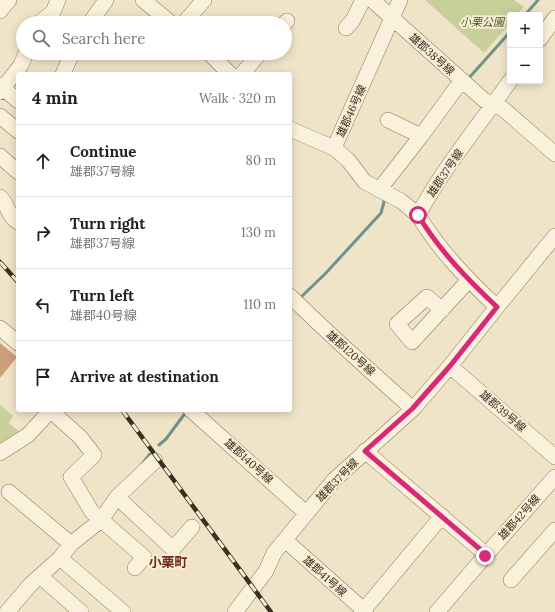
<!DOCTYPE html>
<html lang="en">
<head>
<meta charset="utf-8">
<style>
  :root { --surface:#fff; --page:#f2f2f2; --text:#222; --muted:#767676; --line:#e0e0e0 }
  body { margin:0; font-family:Lora,"Noto Sans JP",serif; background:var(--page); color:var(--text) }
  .controls { position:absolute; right:12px; top:12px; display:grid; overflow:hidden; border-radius:4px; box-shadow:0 2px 10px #0003 }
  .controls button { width:36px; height:36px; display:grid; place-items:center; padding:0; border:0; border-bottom:1px solid var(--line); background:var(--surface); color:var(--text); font:20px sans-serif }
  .stop { position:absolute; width:12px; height:12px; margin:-9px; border:3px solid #db2777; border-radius:50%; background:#fff }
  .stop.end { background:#db2777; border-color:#fff; box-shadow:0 1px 4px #0008 }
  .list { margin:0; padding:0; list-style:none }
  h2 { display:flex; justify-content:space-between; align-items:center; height:52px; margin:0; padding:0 16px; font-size:17px }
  h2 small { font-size:13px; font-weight:400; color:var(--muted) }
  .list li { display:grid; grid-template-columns:26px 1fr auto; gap:12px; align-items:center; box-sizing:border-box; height:72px; padding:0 16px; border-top:1px solid var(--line) }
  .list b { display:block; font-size:15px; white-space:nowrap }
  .list p { margin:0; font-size:13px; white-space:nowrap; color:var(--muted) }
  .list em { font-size:13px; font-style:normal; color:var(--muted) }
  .icon { flex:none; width:22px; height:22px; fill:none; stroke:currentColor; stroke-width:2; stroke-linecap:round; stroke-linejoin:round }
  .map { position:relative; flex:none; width:555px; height:612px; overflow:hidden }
  .search { position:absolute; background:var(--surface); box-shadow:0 2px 10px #0003; left:16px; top:16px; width:276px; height:44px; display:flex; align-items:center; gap:10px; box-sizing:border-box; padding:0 14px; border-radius:22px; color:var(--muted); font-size:15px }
  .panel { position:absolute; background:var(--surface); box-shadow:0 2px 10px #0003; left:16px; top:72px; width:276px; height:340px; border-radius:4px }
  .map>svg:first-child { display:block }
</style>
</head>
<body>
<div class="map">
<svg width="555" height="612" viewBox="0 0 555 612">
  <rect width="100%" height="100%" fill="#f0e4c8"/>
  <!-- green -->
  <path fill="#c9cf9b" d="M 425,0 L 514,0 L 524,7 L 517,15 L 510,15 L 510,23 L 484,53 Z
    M 0,405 L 13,416 L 9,423 L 23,435 L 0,449 Z"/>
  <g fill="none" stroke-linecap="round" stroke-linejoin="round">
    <!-- stream -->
    <path stroke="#6f938a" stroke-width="3" d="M 525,15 L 538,0
      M 468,79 L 510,32
      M 299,299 L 325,274 L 381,213 L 384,202 L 384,198
      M 159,445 L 166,439 L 186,412
      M 142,464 L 150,454"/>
  </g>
  <!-- building -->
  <path fill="#cf9f7d" d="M 0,343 L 17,357 L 0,378 Z"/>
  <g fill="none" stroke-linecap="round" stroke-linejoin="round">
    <!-- minor casing -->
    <g stroke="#8d765c" stroke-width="16">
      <path id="minor" d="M 143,0 L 171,23
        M 372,0 L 484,100 L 502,108 L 555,154
        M 400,0 L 334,148 L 348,160 L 365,182 L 401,201 L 418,215
        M 0,11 L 9,0
        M 39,23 L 53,12 L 58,0
        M 90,23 L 106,0
        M 184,23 L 204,0
        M 285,23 L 287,21
        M 346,28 L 353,20 L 363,0
        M 540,39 L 555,18
        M 209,53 L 230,74
        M 63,74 L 72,53
        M 242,74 L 260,53
        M 0,85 L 18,101
        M 0,92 L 21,65 L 26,53
        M 0,116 L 18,131
        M 388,120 L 421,136
        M 290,129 L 334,148
        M 0,156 L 18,172
        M 379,190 L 421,136 L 462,80
        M 0,197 C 8,204 8,217 18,222
        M 290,296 C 330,335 371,372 413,409
        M 497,307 L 555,236
        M 442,310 L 427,297 L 397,324 L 412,342 L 469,280
        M 0,328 L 18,343
        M 450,366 L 555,457
        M 191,410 L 306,513
        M 51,411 L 80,437 L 94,455 L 71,477 L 92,512 L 144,557 L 135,568
        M 365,451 L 482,551 L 485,556
        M 0,453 L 28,435 L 51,410
        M 9,492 L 71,544
        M 117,497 L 173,549 L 192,527
        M 285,540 L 366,612
        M 60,558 L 123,612
        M 40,576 L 81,612
        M 511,580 L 555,530
        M 7,612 L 31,584 L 60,558 L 71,544 L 101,520 L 117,497 L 155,461
        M 235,612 L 266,571 L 274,553 L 334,480 L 413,409 L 450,366 L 497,307 C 467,279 439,250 418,215 C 444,167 479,125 510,81
        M 362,612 L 442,516
        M 437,612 L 485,556 L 555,477"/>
    </g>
    <!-- minor -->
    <use href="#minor" stroke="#faf1dc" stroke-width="15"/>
    <!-- rail casing -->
    <g stroke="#3d2e20" stroke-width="4.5">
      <path id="rail" d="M 0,262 L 18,282
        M 122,410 L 271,612"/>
    </g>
    <!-- rail -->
    <use href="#rail" stroke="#f7eed8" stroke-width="3" stroke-dasharray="9" stroke-linecap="butt"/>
  </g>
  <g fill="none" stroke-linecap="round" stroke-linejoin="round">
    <!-- route -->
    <path stroke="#db2777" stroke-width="5" d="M 418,215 C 439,250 467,279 497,307 L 450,366 L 412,409 L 365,451 L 482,551 L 485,556"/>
  </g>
  <g text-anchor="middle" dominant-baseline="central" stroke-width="4" stroke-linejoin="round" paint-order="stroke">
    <!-- park labels -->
    <g font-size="11" font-style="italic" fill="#4d5a26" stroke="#f7eed8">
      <text x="482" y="22">小栗公園</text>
    </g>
    <!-- street labels -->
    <g font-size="11" fill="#3d2e20" stroke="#f7eed8">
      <text transform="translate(432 54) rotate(42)">雄郡38号線</text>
      <text transform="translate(351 111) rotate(-66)">雄郡46号線</text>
      <text transform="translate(445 173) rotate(-56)">雄郡37号線</text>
      <text transform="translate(351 353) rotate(42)">雄郡120号線</text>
      <text transform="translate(503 411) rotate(41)">雄郡39号線</text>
      <text transform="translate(249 461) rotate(42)">雄郡140号線</text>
      <text transform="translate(337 480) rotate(-46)">雄郡37号線</text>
      <text transform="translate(519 517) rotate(-48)">雄郡42号線</text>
      <text transform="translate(325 576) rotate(42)">雄郡41号線</text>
    </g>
    <!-- quarter labels -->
    <g font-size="13" font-weight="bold" fill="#6b2e1e" stroke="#f7eed8">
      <text x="168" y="562">小栗町</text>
    </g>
  </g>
</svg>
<div class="controls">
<button>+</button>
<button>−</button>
</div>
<div class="stop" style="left:418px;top:215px"></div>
<div class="stop end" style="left:485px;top:556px"></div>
<div class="search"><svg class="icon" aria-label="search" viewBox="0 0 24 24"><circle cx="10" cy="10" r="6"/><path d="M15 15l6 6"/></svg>Search here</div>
<section class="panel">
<h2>4 min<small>Walk · 320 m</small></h2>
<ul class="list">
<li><svg class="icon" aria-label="ahead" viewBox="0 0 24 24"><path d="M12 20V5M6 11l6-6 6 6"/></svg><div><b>Continue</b><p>雄郡37号線</p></div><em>80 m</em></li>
<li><svg class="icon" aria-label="right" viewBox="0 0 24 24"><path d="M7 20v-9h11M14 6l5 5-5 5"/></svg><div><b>Turn right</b><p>雄郡37号線</p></div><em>130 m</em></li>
<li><svg class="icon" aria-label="left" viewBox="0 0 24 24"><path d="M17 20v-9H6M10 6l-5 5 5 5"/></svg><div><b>Turn left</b><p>雄郡40号線</p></div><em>110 m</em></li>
<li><svg class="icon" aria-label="arrive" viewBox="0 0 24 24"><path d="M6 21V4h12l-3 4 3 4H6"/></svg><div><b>Arrive at destination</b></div></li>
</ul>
</section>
</div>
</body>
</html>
